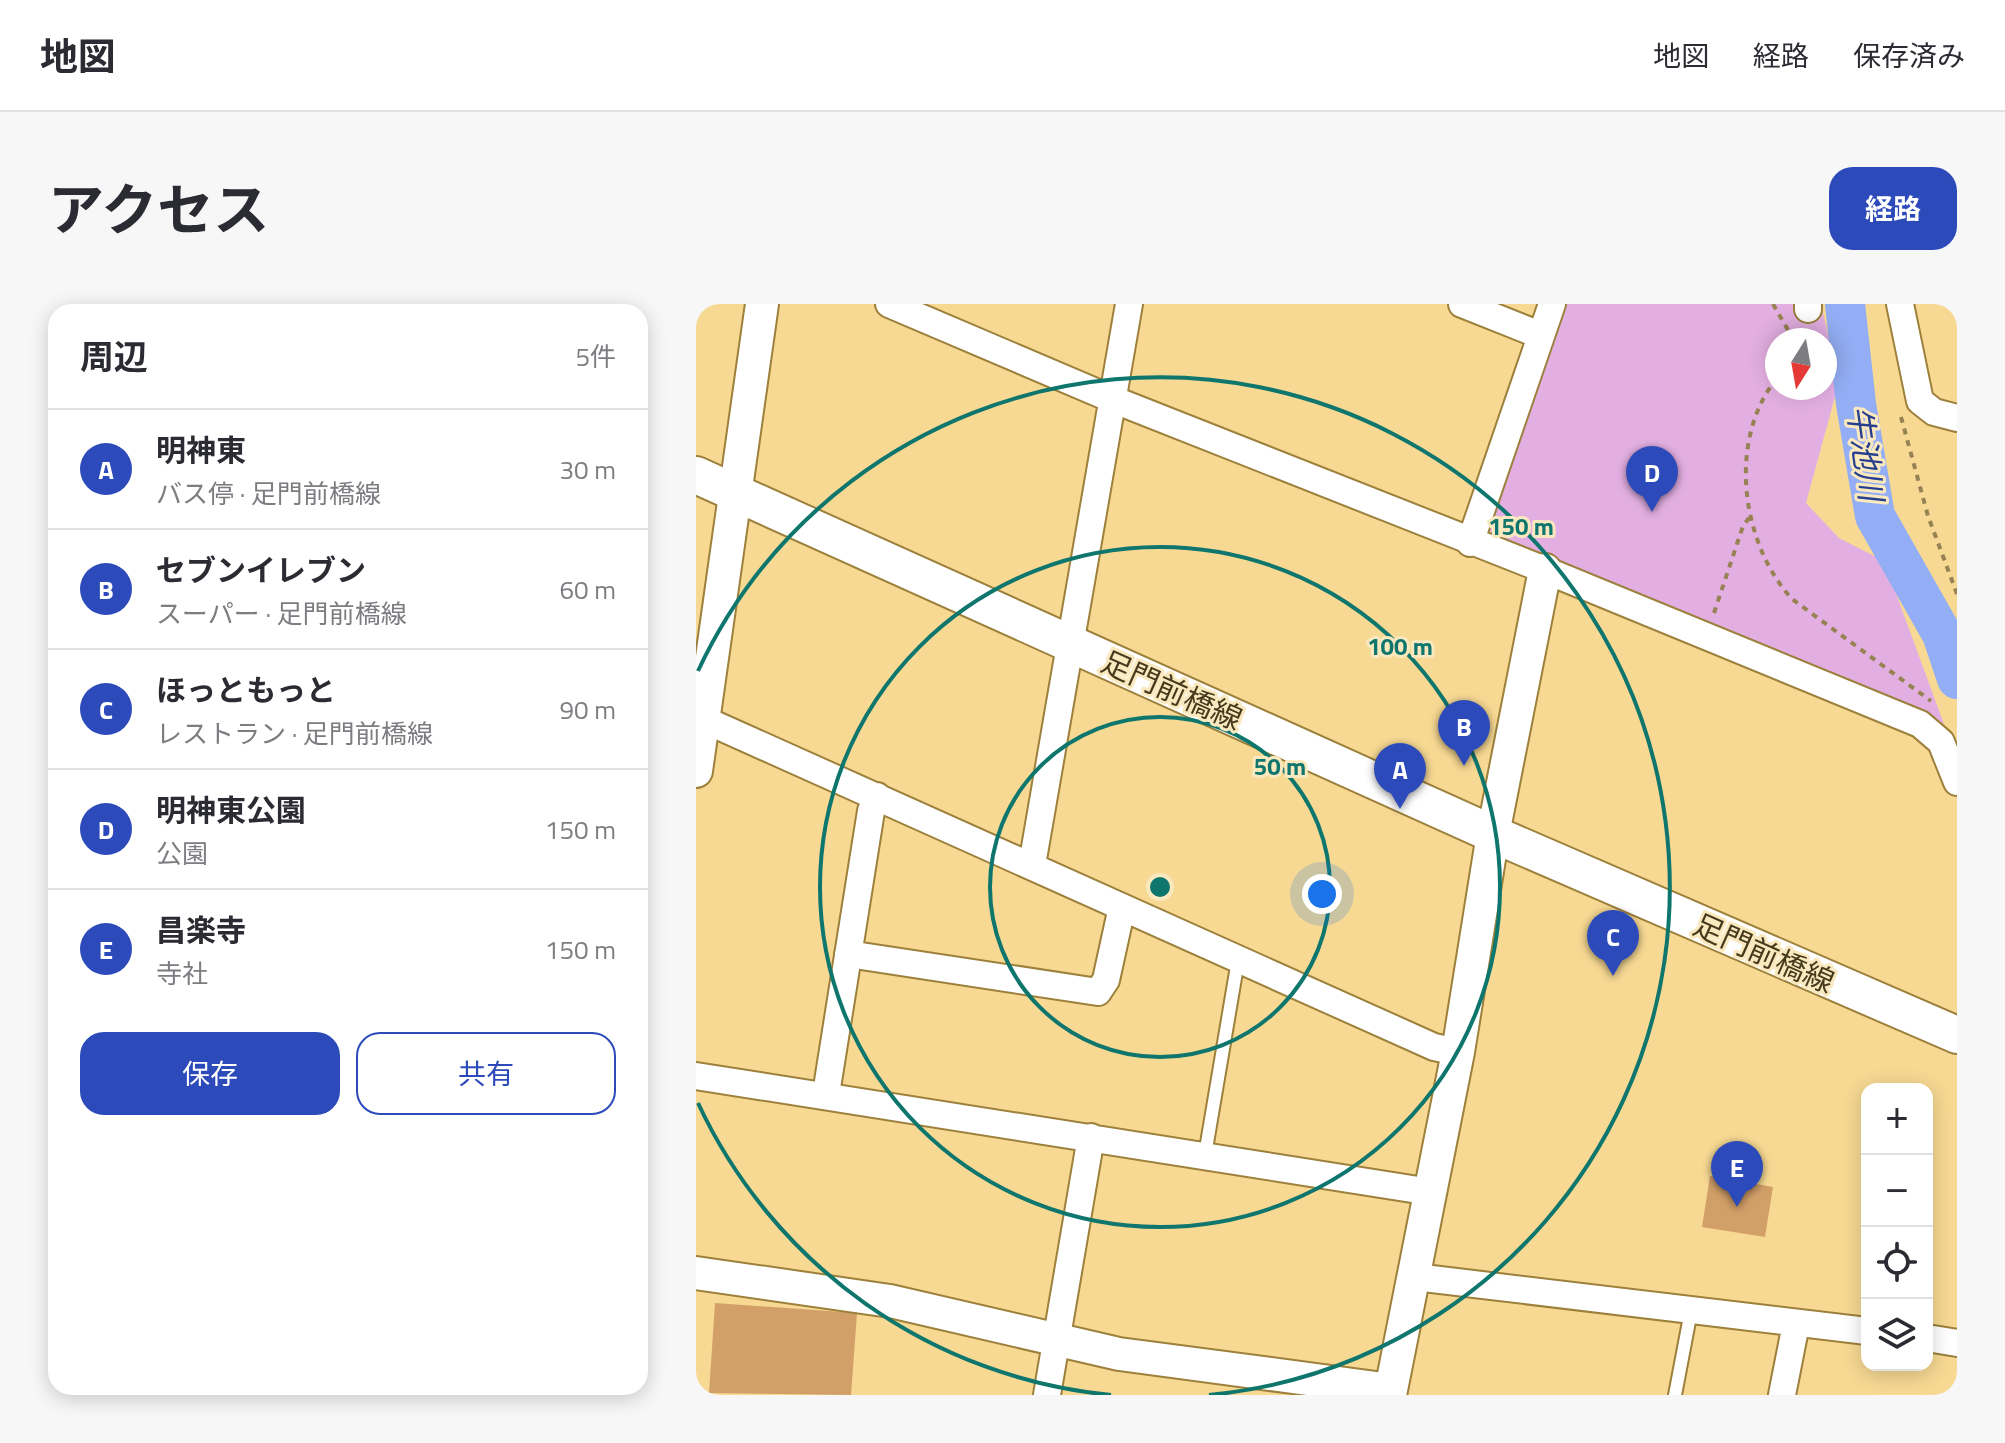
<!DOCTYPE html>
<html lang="ja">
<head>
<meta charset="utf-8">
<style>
  :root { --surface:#fff; --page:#f7f7f7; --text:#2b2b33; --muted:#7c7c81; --line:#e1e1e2; --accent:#2c4aba }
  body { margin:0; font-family:"Titillium Web","Noto Sans JP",sans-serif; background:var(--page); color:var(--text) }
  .controls { position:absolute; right:24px; bottom:24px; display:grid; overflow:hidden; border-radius:16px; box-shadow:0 4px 20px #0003 }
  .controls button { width:72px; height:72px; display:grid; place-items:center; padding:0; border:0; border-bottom:2px solid var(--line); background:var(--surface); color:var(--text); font:40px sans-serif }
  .compass { position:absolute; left:1069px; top:24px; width:72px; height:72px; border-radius:50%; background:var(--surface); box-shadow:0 4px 20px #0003; rotate:191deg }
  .you { position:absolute; left:626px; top:590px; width:28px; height:28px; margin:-20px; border:6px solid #fff; border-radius:50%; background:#1a73e8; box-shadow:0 0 0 12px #1a73e833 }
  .badge { display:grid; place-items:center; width:52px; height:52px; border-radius:50%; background:var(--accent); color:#fff; font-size:26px; font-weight:700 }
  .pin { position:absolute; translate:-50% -66px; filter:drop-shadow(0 2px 4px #0008) }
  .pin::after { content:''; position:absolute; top:42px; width:28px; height:24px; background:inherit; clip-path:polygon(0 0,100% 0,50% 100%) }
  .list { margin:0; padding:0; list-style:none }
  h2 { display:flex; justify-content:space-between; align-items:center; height:104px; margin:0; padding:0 32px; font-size:34px }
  h2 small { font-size:26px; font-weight:400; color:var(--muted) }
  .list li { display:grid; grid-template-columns:52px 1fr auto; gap:24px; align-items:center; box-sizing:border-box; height:120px; padding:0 32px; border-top:2px solid var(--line) }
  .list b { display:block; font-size:30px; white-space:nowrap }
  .list p { margin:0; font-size:26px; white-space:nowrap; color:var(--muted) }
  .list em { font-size:26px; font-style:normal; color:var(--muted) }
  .actions { display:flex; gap:16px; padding:24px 32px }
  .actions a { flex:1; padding:18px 0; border:2px solid var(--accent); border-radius:24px; text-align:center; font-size:28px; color:var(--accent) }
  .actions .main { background:var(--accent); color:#fff }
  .icon { flex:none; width:44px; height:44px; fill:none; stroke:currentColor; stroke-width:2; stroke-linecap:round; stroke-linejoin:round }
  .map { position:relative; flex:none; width:1261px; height:1091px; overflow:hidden; border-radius:24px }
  header { display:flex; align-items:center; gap:48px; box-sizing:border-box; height:112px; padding:0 40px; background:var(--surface); border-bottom:2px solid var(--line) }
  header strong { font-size:38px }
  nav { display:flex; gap:44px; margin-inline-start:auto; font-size:28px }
  .intro { display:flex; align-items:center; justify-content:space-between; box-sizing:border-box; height:192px; padding:0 48px }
  h1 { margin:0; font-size:56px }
  .button { padding:20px 36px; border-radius:24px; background:var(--accent); color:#fff; font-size:28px; font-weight:700 }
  main { display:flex; gap:48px; padding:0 48px }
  aside { flex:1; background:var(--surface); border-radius:24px; box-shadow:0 4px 20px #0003 }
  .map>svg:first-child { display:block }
</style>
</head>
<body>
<header>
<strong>地図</strong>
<nav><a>地図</a><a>経路</a><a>保存済み</a></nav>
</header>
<div class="intro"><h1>アクセス</h1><a class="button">経路</a></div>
<main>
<aside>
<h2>周辺<small>5件</small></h2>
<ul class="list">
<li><span class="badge">A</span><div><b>明神東</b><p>バス停 · 足門前橋線</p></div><em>30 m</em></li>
<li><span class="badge">B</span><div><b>セブンイレブン</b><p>スーパー · 足門前橋線</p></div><em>60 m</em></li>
<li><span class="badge">C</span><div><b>ほっともっと</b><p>レストラン · 足門前橋線</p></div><em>90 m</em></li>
<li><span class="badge">D</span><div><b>明神東公園</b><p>公園</p></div><em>150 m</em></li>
<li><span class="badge">E</span><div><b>昌楽寺</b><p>寺社</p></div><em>150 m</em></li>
</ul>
<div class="actions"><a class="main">保存</a><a>共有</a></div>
</aside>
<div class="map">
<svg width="1261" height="1091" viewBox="0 0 1261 1091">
  <rect width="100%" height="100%" fill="#f7d993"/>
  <!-- green -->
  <path fill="#e3afe2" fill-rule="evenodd" d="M 869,0 L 1125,0 L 1143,78 L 1110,199 L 1143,234 L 1188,257 L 1248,420 L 795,229 L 790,217 ZM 1081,36 L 1129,36 L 1129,84 L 1081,84 Z"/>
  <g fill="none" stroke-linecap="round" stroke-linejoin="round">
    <!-- river -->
    <path stroke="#93aef4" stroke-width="40" d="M 1149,0 L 1160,100 L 1179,212 L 1246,330 L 1261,375"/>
  </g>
  <!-- building -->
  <path fill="#d29f68" d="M 1014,872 L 1077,883 L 1069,933 L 1006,923 Z
    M 19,999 L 161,1009 L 155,1091 L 13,1089 Z"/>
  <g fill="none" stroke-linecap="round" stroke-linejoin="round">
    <!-- service casing -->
    <g stroke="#9c803b" stroke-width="16">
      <path id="service" d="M 509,851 L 540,668 L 546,657
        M 979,1091 L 995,1007"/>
    </g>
    <!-- minor casing -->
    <g stroke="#9c803b" stroke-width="30">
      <path id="minor" d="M 193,0 L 416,95 L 849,266 L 1224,420 L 1245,438 L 1261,478
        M 766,0 L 844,31
        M 1112,0 L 1112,5
        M 1204,0 L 1224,97 L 1238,108 L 1261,114
        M 774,239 L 856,0
        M 0,412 L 738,743 L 762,748
        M 336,561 L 433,0
        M 152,650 L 402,688 L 410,676 L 426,603
        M 0,772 L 735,888
        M 130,790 L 175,507 L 181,492
        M 719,973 L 1171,1027
        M 1231,1034 L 1261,1039
        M 351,1091 L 395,833
        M 1086,1091 L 1100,1020"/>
    </g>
    <!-- tertiary casing -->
    <g stroke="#9c803b" stroke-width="36">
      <path id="tertiary" d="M 0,467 L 66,0
        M 0,969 L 194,997 L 423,1050 L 695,1086
        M 694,1091 L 762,748 L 797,530 L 849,266"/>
    </g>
    <!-- secondary casing -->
    <g stroke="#9c803b" stroke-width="40">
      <path id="secondary" d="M 0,171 L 797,530 L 1261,731"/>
    </g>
    <!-- path -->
    <path stroke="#968252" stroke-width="4" stroke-dasharray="6 6" stroke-linecap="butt" d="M 1077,0 L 1092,26 L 1094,36
      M 1081,74 C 1031,136 1045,239 1096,295 L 1235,397
      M 1205,113 L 1232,212 L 1261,290
      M 1018,309 L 1047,222 L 1053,214"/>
    <!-- service -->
    <use href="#service" stroke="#fff" stroke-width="12"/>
    <!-- minor -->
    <use href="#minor" stroke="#fff" stroke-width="26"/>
    <!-- tertiary -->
    <use href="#tertiary" stroke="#fff" stroke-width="32"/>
    <!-- secondary -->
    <use href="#secondary" stroke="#fff" stroke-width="36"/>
  </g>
  <!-- distance rings -->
  <g fill="none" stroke="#0f766e" stroke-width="4">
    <circle cx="464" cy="583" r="170"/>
    <circle cx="464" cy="583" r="340"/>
    <path d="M415 1091A510 510 0 0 1 2 799M2 367A510 510 0 1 1 513 1091"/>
  </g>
  <g text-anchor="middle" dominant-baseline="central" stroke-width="6" stroke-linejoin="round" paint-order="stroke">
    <!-- street labels -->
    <g font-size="30" fill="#463a1d" stroke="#fae8bf">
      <text transform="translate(476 386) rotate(24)">足門前橋線</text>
      <text transform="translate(1068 649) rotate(24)">足門前橋線</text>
    </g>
    <!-- water labels -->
    <g font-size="32" font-style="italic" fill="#273f8f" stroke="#fae8bf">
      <text transform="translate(1170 149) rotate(82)">牛池川</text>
    </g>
  </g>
  <circle cx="464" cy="583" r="12" fill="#0f766e" stroke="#fae8bf" stroke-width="4"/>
  <g font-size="24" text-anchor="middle" font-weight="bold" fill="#0f766e" stroke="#fae8bf" stroke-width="6" stroke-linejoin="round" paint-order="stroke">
    <text x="825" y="231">150 m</text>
    <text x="704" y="351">100 m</text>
    <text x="584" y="471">50 m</text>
  </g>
</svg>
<div class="controls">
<button>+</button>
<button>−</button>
<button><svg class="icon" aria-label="locate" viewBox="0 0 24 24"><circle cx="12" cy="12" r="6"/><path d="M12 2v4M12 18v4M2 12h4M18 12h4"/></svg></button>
<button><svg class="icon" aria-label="layers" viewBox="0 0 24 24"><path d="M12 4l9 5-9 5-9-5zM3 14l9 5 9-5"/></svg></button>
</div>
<svg class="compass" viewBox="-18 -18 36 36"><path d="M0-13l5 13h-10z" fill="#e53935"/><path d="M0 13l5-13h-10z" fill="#7c7c81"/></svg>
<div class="you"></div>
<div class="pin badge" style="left:704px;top:505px">A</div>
<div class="pin badge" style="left:768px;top:462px">B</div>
<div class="pin badge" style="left:917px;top:672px">C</div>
<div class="pin badge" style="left:956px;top:208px">D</div>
<div class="pin badge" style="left:1041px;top:903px">E</div>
</div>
</main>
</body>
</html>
